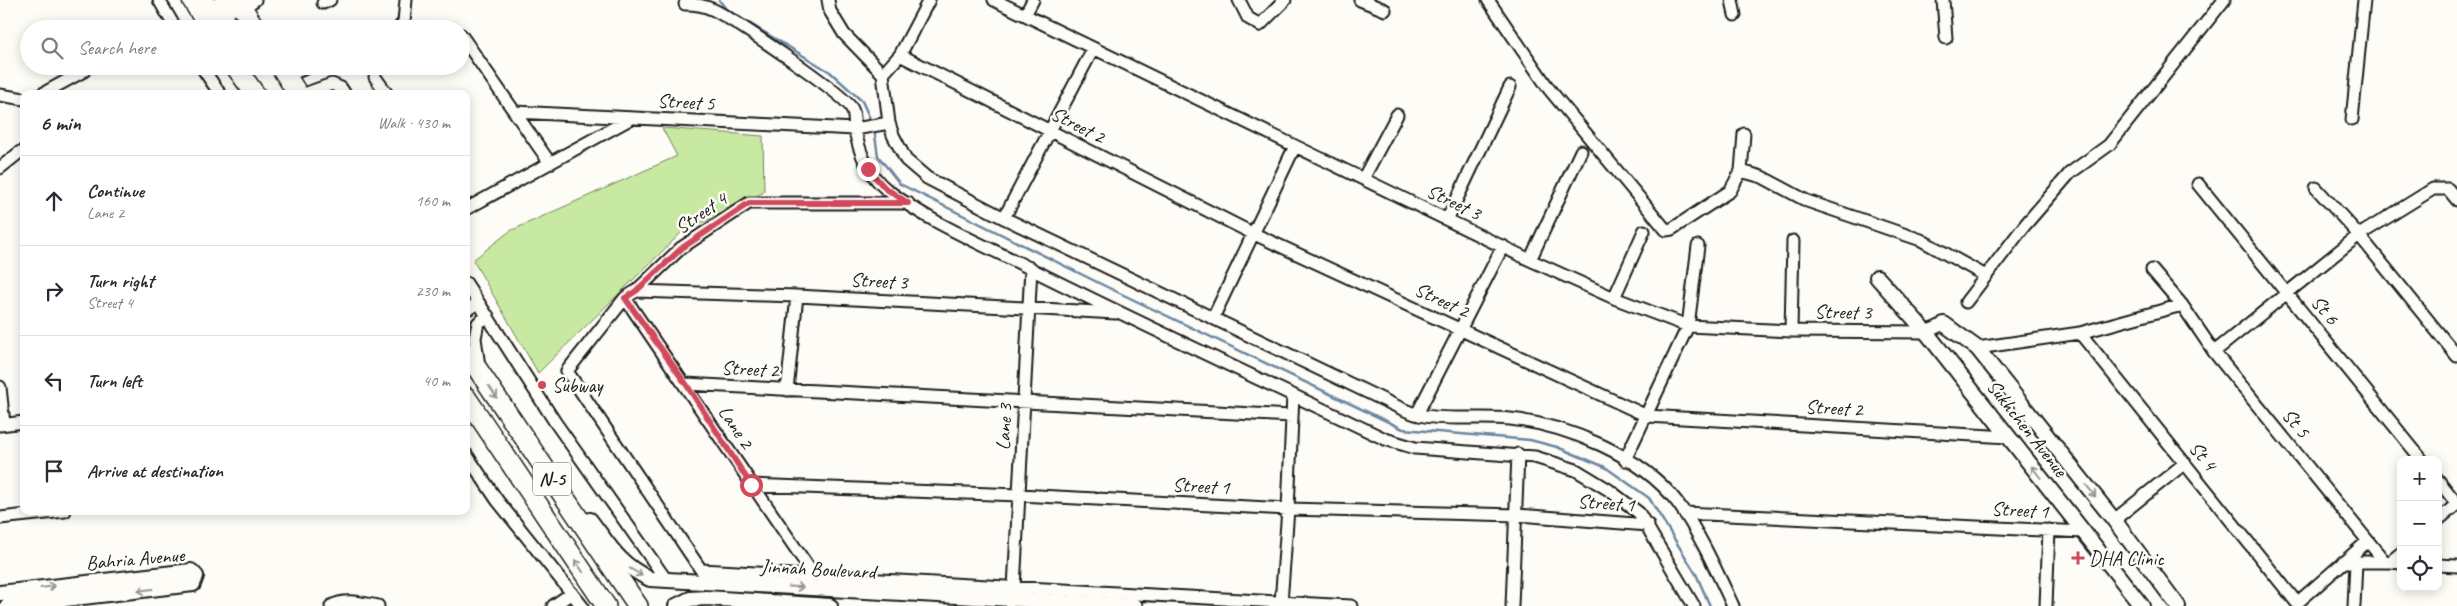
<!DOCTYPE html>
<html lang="en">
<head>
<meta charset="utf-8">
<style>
  :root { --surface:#fff; --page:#f7f7f7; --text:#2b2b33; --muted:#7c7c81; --line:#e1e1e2 }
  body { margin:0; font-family:Caveat,sans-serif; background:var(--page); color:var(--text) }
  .controls { position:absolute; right:15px; bottom:15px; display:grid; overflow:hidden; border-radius:10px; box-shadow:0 2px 12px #0003 }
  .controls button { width:45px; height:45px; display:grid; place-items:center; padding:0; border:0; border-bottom:1px solid var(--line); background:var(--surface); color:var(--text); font:25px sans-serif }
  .stop { position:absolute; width:15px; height:15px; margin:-11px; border:4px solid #d1495b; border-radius:50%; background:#fff }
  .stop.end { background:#d1495b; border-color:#fff; box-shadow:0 1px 5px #0008 }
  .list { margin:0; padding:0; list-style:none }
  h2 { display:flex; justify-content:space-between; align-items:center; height:65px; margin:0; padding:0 20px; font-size:21px }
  h2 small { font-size:16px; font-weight:400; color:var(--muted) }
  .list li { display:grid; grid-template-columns:32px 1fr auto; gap:15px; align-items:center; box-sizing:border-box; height:90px; padding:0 20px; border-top:1px solid var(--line) }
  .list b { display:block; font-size:19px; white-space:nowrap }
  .list p { margin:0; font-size:16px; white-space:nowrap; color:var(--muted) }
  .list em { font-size:16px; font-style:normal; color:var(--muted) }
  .icon { flex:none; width:28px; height:28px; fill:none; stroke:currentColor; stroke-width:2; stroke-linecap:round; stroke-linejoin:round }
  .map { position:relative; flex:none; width:2457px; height:606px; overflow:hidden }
  .search { position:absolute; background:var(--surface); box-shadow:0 2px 12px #0003; left:20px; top:20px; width:450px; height:55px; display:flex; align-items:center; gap:12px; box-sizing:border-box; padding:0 18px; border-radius:28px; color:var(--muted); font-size:19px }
  .panel { position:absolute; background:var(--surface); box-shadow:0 2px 12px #0003; left:20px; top:90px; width:450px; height:425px; border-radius:10px }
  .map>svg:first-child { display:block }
</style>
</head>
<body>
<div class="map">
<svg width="2457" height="606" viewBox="0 0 2457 606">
  <rect width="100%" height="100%" fill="#fdfcf7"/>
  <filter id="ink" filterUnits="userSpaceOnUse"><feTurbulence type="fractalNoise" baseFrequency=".02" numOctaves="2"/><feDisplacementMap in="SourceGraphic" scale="10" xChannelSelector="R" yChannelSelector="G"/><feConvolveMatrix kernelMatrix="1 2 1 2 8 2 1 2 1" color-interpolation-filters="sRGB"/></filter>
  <g filter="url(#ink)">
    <!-- green -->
    <path fill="#c8e9a1" stroke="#72825e" d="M 662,128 L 763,136 L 764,192 L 681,233 L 538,373 L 473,260 L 510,231 L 677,156 Z"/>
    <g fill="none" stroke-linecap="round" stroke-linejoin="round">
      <!-- stream -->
      <path stroke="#6b86a1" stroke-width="2.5" d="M 719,0 L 726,9 L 830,72 L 862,101 L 872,123
        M 874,129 L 878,156 L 900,184 L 1109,288 L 1403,429 L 1530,440 L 1557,447 L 1605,467 L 1649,498 L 1696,574 L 1710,606"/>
      <!-- minor casing -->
      <g stroke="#1c1c1c" stroke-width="15">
        <path id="minor" d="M 159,0 L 176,29
          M 828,0 L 830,11 L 844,34 L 883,74 L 889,123 L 893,135 L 906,160 L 927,178 L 1004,218 L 1394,405 C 1402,409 1411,413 1419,415 C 1448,421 1480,416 1510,419 C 1567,425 1641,455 1677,502 C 1698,530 1718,574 1733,606
          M 994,0 L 1530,260 L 1614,298 L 1688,326 L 1791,331 L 1926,332 L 1944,324
          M 1239,0 L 1248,18 L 1260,25 L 1285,0
          M 1360,0 L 1385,10
          M 1488,0 L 1549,89 L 1666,230 L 1672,229 L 1730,191 L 1741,171 L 1744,134
          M 1732,0 L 1735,15
          M 1943,0 L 1946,38
          M 323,3 L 330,0
          M 685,4 C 695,4 704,5 714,10 C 734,20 845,94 852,109 C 855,115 854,123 855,130 C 859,152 868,174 886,189 C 931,224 985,245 1035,271 C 1151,329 1268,383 1385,439 L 1415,448 L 1535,457 L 1576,470 L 1609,490 L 1639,513 L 1694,606
          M 243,8 L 255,0
          M 1025,15 L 1033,0
          M 398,29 L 404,22 L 406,0
          M 461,35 L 550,163
          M 900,55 L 1252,233 L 1647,416 L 2008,437
          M 201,66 L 220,94
          M 883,74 L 900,55 L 929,0
          M 287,76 L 310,66
          M 375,77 L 387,94
          M 42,94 L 84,71
          M 304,94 L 332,84 L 341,88 L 345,94
          M 0,95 L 24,99
          M 515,112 L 855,129 L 889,123
          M 2352,120 L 2364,0
          M 0,168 L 20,152
          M 1741,171 L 1762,177 L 1807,201 L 1921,240 L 1986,276
          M 1363,179 L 1397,115
          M 2198,184 L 2422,460
          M 2316,188 L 2359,235 L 2457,356
          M 908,203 L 749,203 L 681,248 L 636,291 L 625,298 L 567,371 L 701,570 L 1351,606
          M 466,209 L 632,118
          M 1004,218 L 1093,49
          M 1447,220 L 1510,87
          M 1530,260 L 1581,151
          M 2152,270 L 2182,305 L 2214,352 L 2385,562
          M 466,283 L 555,422 L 667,581
          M 636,291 L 797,296 L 1116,313
          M 625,298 L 815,577
          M 1614,298 L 1644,231
          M 1966,302 L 2025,225 L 2070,173 L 2109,145 L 2224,0
          M 466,310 L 479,303
          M 1213,318 L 1295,146
          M 1791,331 L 1793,241
          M 2080,333 L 2297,603
          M 1977,348 L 2080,333 L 2182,305
          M 2214,352 L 2359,235 L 2433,189 L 2448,189 L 2457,200
          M 479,366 L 475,338 L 478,323 L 488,316
          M 686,384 L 1291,416
          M 0,387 L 4,424
          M 787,390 L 797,296
          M 1417,414 L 1503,246
          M 0,425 L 24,422
          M 466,454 L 497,500 L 582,606
          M 1625,460 L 1688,326 L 1698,246
          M 2438,480 L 2457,504
          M 751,485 L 1019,495 L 1288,509 L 1517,515 L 1648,525
          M 1684,513 L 2084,532
          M 0,518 L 65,511
          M 2114,520 L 2185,463
          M 2438,520 L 2457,504
          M 2401,553 L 2390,562 L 2401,563
          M 2343,562 L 2389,562
          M 2438,565 L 2457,566
          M 1014,588 L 1031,268
          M 1281,603 L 1288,509 L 1293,395
          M 2297,603 L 2368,541
          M 331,606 C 346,598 361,603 378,606
          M 553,606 L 572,593
          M 1512,606 L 1518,454
          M 2046,606 L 2049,530
          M 2354,606 L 2356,562"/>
      </g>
      <!-- tertiary casing -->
      <g stroke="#1c1c1c" stroke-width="18">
        <path id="tertiary" d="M 1877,277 L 1926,332 L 2142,606
          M 1944,324 L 1977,348 L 2114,520 L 2178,606
          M 590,520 C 610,546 618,564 650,579 L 1135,606
          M 0,593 L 191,571 L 196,576 L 193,584 L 7,606
          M 676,606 L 690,599 L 706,598 L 830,606"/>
      </g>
      <!-- trunk casing -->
      <g stroke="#1c1c1c" stroke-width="22">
        <path id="trunk" d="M 192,0 L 210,29
          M 203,0 L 211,10 L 222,14 L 227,9 L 225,0
          M 237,0 L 256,29
          M 235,66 L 255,94
          M 280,66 L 298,94
          M 466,352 L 638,606
          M 466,397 L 606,606"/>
      </g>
      <!-- minor -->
      <use href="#minor" stroke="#fdfcf7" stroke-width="11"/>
      <!-- tertiary -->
      <use href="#tertiary" stroke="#fdfcf7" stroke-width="14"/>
      <!-- trunk -->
      <use href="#trunk" stroke="#fdfcf7" stroke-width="19"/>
    </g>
    <!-- one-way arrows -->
    <defs><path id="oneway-shaft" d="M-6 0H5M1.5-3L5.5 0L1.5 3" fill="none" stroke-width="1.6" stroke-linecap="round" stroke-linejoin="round" transform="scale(1.25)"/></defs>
    <g stroke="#989794">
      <use href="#oneway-shaft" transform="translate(493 392) rotate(56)"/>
      <use href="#oneway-shaft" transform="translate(2036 472) rotate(-128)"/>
      <use href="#oneway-shaft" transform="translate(2091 491) rotate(52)"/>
      <use href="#oneway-shaft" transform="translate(579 566) rotate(-124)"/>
      <use href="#oneway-shaft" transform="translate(636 572) rotate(30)"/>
      <use href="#oneway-shaft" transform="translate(48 587) rotate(-7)"/>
      <use href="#oneway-shaft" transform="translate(796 587) rotate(3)"/>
      <use href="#oneway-shaft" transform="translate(145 590) rotate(173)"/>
    </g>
  </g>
  <g fill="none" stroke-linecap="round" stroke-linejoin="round" filter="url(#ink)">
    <!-- route -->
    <path stroke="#d1495b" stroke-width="6" d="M 751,485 L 686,384 L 625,298 L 636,291 L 682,248 L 749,203 L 908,203 L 885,188 L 868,169"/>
  </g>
  <!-- markers -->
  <g fill="#d1495b" stroke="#fdfcf7" stroke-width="2">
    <circle cx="542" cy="385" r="5"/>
    <path d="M2075.5 550.5h5v5h5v5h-5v5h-5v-5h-5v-5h5z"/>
  </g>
  <g text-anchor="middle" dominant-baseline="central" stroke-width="5" stroke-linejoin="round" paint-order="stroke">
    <!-- shield labels -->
    <rect fill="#fdfcf7" stroke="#605f5e" stroke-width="1" x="533" y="462.5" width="38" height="33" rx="4"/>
    <g font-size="19" font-weight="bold" fill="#1c1c1c">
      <text x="552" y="479">N-5</text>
    </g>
    <!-- street labels -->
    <g font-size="20" fill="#1c1c1c" stroke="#fdfcf7">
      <text transform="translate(686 102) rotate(3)">Street 5</text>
      <text transform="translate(1078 125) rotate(27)">Street 2</text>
      <text transform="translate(1454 202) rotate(26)">Street 3</text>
      <text transform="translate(701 213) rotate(-34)">Street 4</text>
      <text transform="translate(879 281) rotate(3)">Street 3</text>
      <text transform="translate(1442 300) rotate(25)">Street 2</text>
      <text transform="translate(2325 310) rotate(51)">St 6</text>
      <text transform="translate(1843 312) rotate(1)">Street 3</text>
      <text transform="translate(750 369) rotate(3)">Street 2</text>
      <text transform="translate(1834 408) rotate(3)">Street 2</text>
      <text transform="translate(2296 423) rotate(51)">St 5</text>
      <text transform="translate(736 427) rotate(57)">Lane 2</text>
      <text transform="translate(1004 427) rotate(-87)">Lane 3</text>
      <text transform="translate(2027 428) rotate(52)">Sukhchen Avenue</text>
      <text transform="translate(2203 456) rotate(51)">St 4</text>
      <text transform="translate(1201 486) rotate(3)">Street 1</text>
      <text transform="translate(1606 503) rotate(4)">Street 1</text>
      <text transform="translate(2020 510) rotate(3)">Street 1</text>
      <text transform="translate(135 559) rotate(-5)">Bahria Avenue</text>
      <text transform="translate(818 569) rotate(3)">Jinnah Boulevard</text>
    </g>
    <!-- poi labels -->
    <g font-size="20" fill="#1c1c1c" stroke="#fdfcf7" text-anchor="start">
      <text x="552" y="385">Subway</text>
      <text x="2089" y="558">DHA Clinic</text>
    </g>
  </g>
</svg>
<div class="controls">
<button>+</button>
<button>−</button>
<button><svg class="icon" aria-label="locate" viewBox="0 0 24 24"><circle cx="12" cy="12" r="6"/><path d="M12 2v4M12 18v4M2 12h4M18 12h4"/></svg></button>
</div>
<div class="stop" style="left:751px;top:485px"></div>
<div class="stop end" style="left:868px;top:169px"></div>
<div class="search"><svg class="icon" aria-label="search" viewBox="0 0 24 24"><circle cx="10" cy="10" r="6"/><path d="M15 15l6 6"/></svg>Search here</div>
<section class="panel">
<h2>6 min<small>Walk · 430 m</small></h2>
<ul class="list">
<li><svg class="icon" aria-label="ahead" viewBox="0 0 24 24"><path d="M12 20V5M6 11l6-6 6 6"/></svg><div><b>Continue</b><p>Lane 2</p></div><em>160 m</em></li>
<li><svg class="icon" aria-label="right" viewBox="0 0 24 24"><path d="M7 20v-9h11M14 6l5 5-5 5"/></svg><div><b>Turn right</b><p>Street 4</p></div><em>230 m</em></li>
<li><svg class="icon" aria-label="left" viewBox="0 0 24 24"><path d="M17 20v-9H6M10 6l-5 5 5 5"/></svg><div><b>Turn left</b></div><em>40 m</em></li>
<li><svg class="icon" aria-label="arrive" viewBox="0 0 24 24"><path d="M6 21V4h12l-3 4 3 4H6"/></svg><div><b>Arrive at destination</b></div></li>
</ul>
</section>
</div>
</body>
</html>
